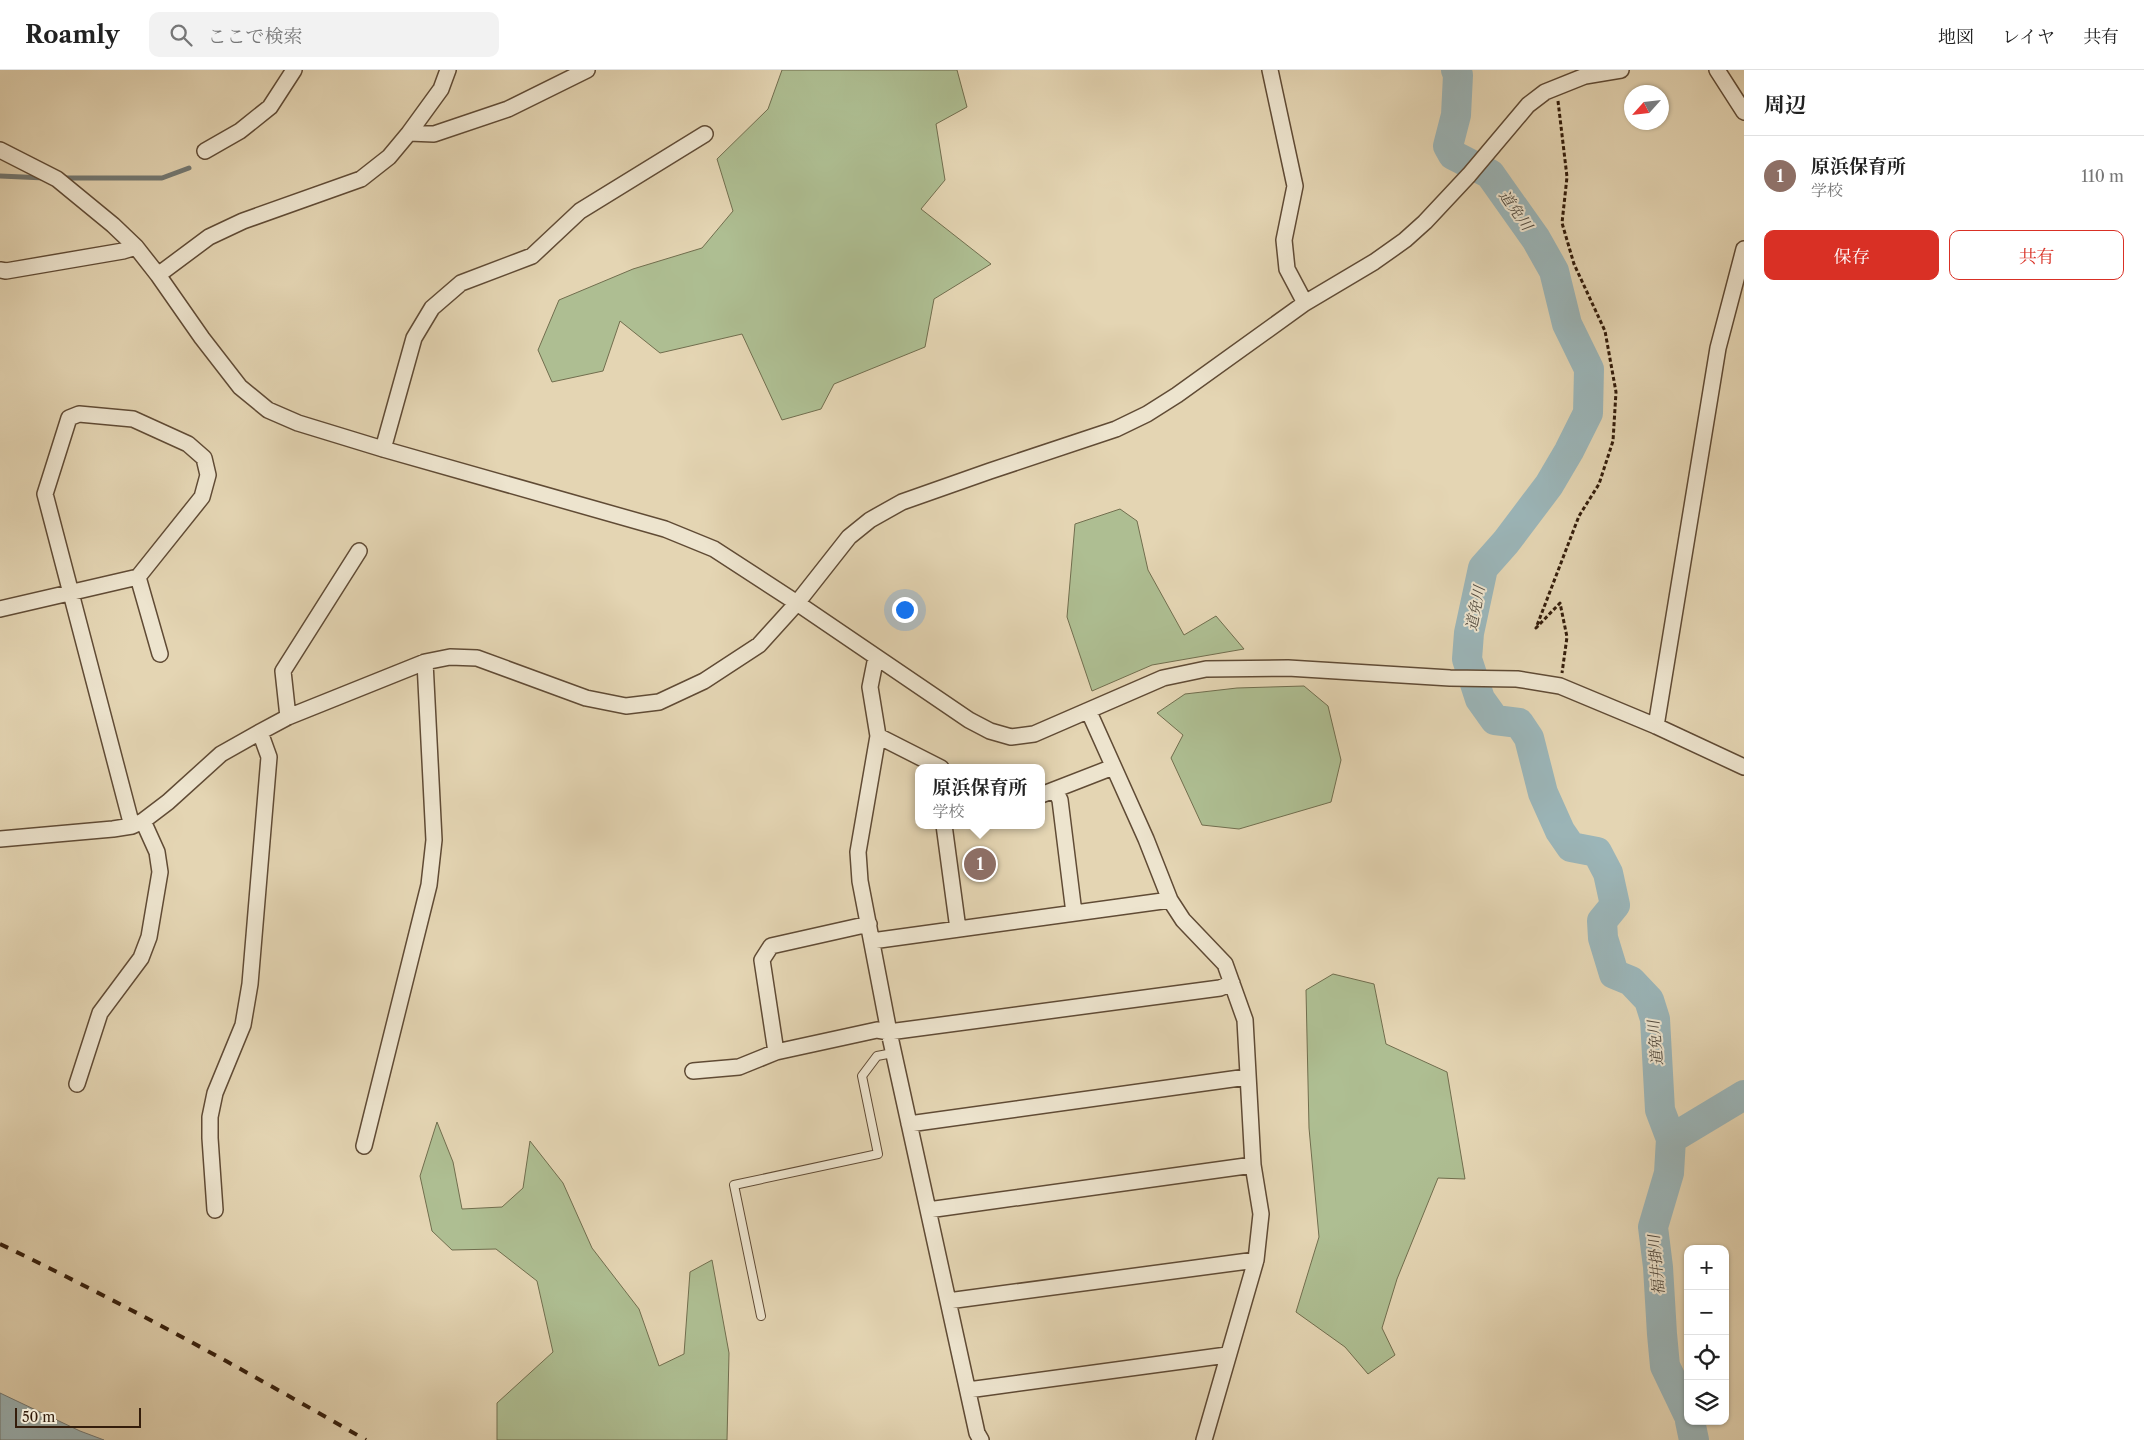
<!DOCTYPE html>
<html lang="ja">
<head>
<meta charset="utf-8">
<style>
  :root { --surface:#fff; --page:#f2f2f2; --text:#222; --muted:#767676; --line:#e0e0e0; --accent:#d93025 }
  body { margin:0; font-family:"Libre Caslon Text","Noto Serif JP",serif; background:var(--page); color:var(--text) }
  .controls { position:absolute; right:15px; bottom:15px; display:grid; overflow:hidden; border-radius:10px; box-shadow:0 1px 4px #0004 }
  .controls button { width:45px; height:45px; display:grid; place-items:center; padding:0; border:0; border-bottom:1px solid var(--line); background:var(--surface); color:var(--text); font:25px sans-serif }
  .compass { position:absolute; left:1624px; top:15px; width:45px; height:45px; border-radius:50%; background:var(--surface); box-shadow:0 1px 4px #0004; rotate:243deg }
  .scale { position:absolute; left:15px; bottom:12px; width:126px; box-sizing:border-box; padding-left:5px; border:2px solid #341d0b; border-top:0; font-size:14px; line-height:18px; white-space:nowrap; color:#341d0b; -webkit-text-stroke:4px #ede4ce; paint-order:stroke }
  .you { position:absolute; left:904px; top:539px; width:18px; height:18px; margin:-12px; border:4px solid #fff; border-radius:50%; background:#1a73e8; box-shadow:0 0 0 8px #1a73e833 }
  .badge { display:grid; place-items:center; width:32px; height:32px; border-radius:50%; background:var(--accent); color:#fff; font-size:16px; font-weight:700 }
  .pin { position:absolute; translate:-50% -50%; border:2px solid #fff; box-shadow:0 1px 5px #0006 }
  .popup { position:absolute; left:915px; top:694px; width:130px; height:65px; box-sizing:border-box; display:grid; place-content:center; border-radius:10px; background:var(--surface); filter:drop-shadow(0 1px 4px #0005); font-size:16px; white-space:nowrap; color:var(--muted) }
  .popup b { font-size:19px; color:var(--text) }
  .popup::after { content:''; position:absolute; left:50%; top:100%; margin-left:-10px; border:10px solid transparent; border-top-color:var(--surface) }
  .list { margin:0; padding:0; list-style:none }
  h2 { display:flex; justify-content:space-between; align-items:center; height:65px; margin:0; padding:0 20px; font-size:21px }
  h2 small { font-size:16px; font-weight:400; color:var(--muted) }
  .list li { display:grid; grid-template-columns:32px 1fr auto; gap:15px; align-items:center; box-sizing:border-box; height:80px; padding:0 20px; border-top:1px solid var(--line) }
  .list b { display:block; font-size:19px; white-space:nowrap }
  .list p { margin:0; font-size:16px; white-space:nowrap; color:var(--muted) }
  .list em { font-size:16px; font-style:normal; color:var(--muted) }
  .actions { display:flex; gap:10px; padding:15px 20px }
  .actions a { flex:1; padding:11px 0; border:1px solid var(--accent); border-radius:10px; text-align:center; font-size:18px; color:var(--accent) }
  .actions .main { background:var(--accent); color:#fff }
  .icon { flex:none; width:28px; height:28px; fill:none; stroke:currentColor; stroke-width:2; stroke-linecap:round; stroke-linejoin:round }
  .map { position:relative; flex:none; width:1744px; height:1370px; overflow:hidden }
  header { display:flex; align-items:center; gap:30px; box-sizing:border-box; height:70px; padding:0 25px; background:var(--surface); border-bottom:1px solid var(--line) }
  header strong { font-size:24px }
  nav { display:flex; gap:28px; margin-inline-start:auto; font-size:18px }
  .search { width:350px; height:45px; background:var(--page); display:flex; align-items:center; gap:12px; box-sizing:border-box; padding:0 18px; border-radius:10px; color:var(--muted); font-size:19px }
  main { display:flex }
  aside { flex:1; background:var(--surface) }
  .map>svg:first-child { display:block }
</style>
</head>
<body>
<header>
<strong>Roamly</strong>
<div class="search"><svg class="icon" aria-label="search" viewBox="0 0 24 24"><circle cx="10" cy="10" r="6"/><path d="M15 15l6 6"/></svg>ここで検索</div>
<nav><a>地図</a><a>レイヤ</a><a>共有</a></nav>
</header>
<main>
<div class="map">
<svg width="1744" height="1370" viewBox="0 0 1744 1370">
  <rect width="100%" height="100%" fill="#e4d5b3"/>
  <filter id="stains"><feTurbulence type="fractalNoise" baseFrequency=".004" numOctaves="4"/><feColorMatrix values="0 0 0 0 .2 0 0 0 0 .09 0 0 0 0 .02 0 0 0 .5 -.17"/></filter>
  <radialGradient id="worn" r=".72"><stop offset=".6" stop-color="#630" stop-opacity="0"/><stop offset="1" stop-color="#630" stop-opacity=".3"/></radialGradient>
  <!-- green -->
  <path fill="#aebe92" stroke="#716e4e" d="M 782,0 L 957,0 L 967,37 L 936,54 L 945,110 L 921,139 L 991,194 L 934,229 L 925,277 L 834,314 L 821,339 L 782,350 L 742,264 L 660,283 L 620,251 L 603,301 L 552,312 L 538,280 L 559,230 L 633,199 L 702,178 L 733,141 L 717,89 L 768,39 Z
    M 1120,439 L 1137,451 L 1148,500 L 1184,565 L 1216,546 L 1244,579 L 1152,595 L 1092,621 L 1067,547 L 1075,454 Z
    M 1304,616 L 1328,636 L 1341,690 L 1331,732 L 1239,759 L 1202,755 L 1171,688 L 1183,665 L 1157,643 L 1185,624 L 1237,618 Z
    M 1333,904 L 1374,914 L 1386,974 L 1447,1002 L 1465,1109 L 1438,1108 L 1397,1209 L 1382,1258 L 1395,1285 L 1368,1304 L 1345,1277 L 1296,1242 L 1319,1167 L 1309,1058 L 1306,920 Z
    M 437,1052 L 453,1092 L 462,1139 L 502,1137 L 523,1118 L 530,1071 L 563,1113 L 592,1178 L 639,1239 L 659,1296 L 684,1284 L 690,1202 L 712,1190 L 729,1283 L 727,1370 L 497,1370 L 497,1333 L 553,1282 L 537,1211 L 496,1179 L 452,1180 L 432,1161 L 420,1106 Z"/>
  <!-- water -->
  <path fill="#9bb5b8" stroke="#727873" d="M 0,1323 L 80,1361 L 104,1370 L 0,1370 Z"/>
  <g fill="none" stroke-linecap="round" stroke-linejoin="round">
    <!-- stream -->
    <path stroke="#727873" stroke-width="5" d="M 0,106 L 45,108
      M 61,108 L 162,108 L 189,98"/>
    <!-- river -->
    <path stroke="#9bb5b8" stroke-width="30" d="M 1456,0 L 1458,5 L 1456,45 L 1448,76 L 1453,85 L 1490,104 L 1536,169 L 1554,201 L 1567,254 L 1589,299 L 1588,343 L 1569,381 L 1549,415 L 1506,472 L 1483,498 L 1469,563 L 1467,589 L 1480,629 L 1495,650 L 1519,653 L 1529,668 L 1543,723 L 1560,761 L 1571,777 L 1597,782 L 1608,803 L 1615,835 L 1602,851 L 1603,868 L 1614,904 L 1631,911 L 1649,930 L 1655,949 L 1660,1040 L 1671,1069 L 1669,1103 L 1653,1157 L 1658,1197 L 1662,1264 L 1665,1296 L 1688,1344
      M 1671,1069 L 1744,1025
      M 1690,1351 L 1694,1370"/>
    <!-- lane casing -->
    <g stroke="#604b35" stroke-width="10">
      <path id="lane" d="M 761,1246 L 734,1115 L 878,1084 L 862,1006 L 877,986 L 893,983"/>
    </g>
    <!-- street casing -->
    <g stroke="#604b35" stroke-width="18">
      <path id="street" d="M 1270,0 L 1295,116 L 1284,170 L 1287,199 L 1305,233
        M 1717,0 L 1744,42
        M 409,63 L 434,64 L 508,39 L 587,0
        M 0,80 L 57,109 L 113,155 L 136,177 L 158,205 L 202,268 L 240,317 L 268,340 L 298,353 L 383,379 L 665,459 L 714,479 L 797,533 L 969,650 L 990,661 L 1011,667 L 1034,664 L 1163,608 L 1206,599 L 1288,598 L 1450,608 L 1517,609 L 1560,616 L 1656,656 L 1744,697
        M 205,81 L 240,61 L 270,37 L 294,0
        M 0,200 L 6,201 L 123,181 L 136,177
        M 158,205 L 209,167 L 243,151 L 361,109 L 389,87 L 409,63 L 441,19 L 448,0
        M 383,379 L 414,268 L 432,238 L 461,213 L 532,186 L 580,141 L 705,64
        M 0,539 L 138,507
        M 876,587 L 870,617 L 878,666 L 858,782 L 860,811 L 889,962 L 977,1363 L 981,1370
        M 1089,642 L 1146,769 L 1170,830 L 1183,850 L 1225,894 L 1245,950 L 1253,1095 L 1261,1144 L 1256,1190 L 1204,1370
        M 288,647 L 283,601 L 359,481
        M 1656,656 L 1718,278 L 1744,179
        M 878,666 L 941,698
        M 1055,720 L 1060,730 L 1074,843
        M 1041,725 L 1113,697
        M 944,755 L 958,859
        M 132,756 L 45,424 L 69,348 L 79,344 L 133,349 L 188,374 L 204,388 L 208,405 L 202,427 L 138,507 L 160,584
        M 0,769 L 113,759 L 132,756 L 143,751 L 168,732 L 221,684 L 260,662 L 288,647 L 425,592 L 450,587 L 477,588 L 586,628 L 626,636 L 659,632 L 704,611 L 759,575 L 797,533 L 849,467 L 870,450 L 902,432 L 990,401 L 1116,359 L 1147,344 L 1177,325 L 1305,233 L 1374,192 L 1405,170 L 1425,152 L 1469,105 L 1528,35 L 1545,22 L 1585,6 L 1621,0
        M 872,871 L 1170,830
        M 776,982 L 762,890 L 771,876 L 869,854
        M 693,1001 L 739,997 L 776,982 L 877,960 L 889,962 L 1220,918 L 1232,913
        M 77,1014 L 100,943 L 141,888 L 149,867 L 160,802 L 157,782 L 143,751
        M 909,1054 L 1247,1007
        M 364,1076 L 429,815 L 434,770 L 425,592
        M 215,1140 L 210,1068 L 210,1047 L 215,1023 L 243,955 L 250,914 L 269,687 L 260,662
        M 928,1140 L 1253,1095
        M 948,1231 L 1256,1190
        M 968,1320 L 1227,1285"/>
    </g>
    <!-- path -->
    <path stroke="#341d0b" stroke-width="3" stroke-dasharray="4 2.5" stroke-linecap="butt" d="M 1558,31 L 1567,107 L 1562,153 L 1574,194 L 1605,261 L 1616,322 L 1613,371 L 1599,414 L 1579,446 L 1536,558 L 1560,533 L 1567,567 L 1562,603"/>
    <!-- lane -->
    <use href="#lane" stroke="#ede4ce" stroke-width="8"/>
    <!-- street -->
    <use href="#street" stroke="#ede4ce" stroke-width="15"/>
    <!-- rail -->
    <path stroke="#341d0b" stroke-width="4" stroke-dasharray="9 9" stroke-linecap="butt" d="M 0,1174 C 125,1234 246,1301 366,1370"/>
  </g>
  <g text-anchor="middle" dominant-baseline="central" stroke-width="4" stroke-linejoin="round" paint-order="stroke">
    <!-- water labels -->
    <g font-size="15" font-style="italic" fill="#534b3f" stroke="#ede4ce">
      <text transform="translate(1516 140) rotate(55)">道免川</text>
      <text transform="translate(1475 538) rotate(-79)">道免川</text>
      <text transform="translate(1655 973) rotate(-95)">道免川</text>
      <text transform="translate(1656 1195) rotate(-95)">福井掛川</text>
    </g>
  </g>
  <rect width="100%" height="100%" filter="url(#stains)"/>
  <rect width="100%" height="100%" fill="url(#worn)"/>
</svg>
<div class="controls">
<button>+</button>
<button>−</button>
<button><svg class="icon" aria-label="locate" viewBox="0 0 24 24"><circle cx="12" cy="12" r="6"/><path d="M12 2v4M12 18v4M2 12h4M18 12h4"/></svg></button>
<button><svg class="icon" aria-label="layers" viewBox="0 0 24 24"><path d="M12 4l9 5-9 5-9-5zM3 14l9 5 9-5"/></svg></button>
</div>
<svg class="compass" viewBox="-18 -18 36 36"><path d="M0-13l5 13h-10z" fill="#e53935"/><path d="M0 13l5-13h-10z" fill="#767676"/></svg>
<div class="scale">50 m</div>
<div class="you"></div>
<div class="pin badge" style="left:980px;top:794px;background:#8d6e63">1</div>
<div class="popup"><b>原浜保育所</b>学校</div>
</div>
<aside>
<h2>周辺<small></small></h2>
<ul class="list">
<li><span class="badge" style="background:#8d6e63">1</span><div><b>原浜保育所</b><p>学校</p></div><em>110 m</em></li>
</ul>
<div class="actions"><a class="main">保存</a><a>共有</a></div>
</aside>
</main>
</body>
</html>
